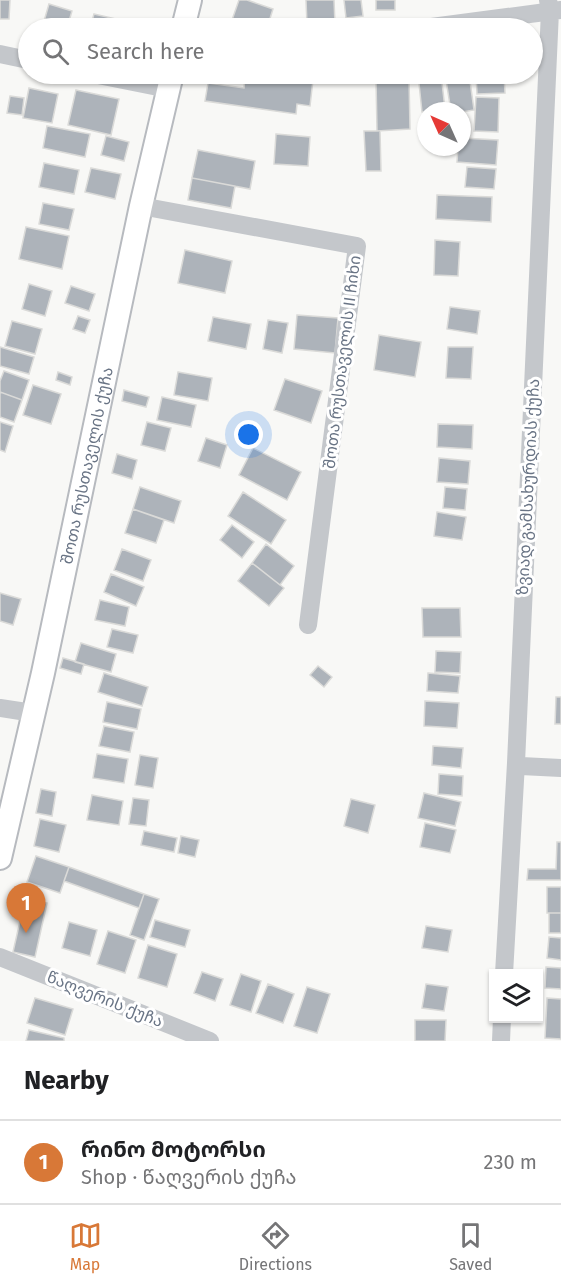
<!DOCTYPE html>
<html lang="en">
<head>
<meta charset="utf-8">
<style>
  :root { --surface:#fff; --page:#f2f2f2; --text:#202124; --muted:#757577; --line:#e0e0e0; --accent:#d87837 }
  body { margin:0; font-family:"Fira Sans","Noto Sans Georgian",sans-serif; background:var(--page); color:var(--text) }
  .controls { position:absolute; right:18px; bottom:18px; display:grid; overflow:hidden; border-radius:0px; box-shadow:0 2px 4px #0004 }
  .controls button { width:54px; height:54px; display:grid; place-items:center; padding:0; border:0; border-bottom:2px solid var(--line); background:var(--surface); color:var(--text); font:30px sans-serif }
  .compass { position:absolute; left:417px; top:102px; width:54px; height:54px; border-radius:50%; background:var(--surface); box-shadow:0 2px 4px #0004; rotate:315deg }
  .you { position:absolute; left:249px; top:435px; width:21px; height:21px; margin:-15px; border:4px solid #fff; border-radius:50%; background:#1a73e8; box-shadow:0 0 0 9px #1a73e833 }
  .badge { display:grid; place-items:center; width:39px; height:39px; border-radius:50%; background:var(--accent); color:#fff; font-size:20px; font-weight:700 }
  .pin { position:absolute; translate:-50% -50px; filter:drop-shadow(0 2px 3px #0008) }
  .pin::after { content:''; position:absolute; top:32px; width:21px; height:18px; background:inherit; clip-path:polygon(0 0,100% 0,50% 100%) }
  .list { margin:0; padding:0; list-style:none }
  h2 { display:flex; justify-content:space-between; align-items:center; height:78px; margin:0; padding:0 24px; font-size:26px }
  h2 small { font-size:20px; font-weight:400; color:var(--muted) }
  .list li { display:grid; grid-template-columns:39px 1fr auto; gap:18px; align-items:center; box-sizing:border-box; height:84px; padding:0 24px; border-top:2px solid var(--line) }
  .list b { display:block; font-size:22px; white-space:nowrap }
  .list p { margin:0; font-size:20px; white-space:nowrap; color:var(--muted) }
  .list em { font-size:20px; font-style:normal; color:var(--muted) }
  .icon { flex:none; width:33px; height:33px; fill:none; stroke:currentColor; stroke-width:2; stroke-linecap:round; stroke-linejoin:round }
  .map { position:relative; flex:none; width:561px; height:1041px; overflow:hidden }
  .search { position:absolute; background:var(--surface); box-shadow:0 2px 4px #0004; left:18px; right:18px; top:18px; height:66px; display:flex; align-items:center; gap:15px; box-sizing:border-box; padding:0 21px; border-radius:33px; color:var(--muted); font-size:22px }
  .sheet { height:162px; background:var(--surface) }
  nav { display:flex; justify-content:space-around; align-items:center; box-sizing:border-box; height:84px; border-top:2px solid var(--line); background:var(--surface); font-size:16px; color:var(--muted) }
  nav a { display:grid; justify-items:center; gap:3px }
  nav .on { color:var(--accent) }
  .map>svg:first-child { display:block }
</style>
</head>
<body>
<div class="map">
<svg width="561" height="1041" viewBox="0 0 561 1041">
  <rect width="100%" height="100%" fill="#f8f8f6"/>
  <!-- building -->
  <path fill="#adb3ba" stroke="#dadad8" stroke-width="1.5" d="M 0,0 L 10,0 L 9,19 L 0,19 Z
    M 239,0 L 247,0 L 273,9 L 267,28 L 257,28 L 232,20 Z
    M 306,0 L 334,0 L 335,24 L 307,25 Z
    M 344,0 L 361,0 L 363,16 L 346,18 Z
    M 376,0 L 395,0 L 395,10 L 376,10 Z
    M 49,4 L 72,11 L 67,28 L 42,28 Z
    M 94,14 L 129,22 L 127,28 L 90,28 Z
    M 137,19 L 153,23 L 152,28 L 135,28 Z
    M 418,74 L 441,74 L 445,109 L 422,112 Z
    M 445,74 L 469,74 L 474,110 L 462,112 L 451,111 Z
    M 476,74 L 504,74 L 505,93 L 477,94 Z
    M 245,76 L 293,82 L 296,78 L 313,80 L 310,106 L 297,104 L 296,114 L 205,101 L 208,83 L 244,88 Z
    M 409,79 L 410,129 L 377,131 L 376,80 Z
    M 29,88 L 58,94 L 52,123 L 23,118 Z
    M 76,90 L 119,99 L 111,135 L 68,125 Z
    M 10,96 L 24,98 L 22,115 L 7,113 Z
    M 476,97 L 499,98 L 498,132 L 474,131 Z
    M 47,126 L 90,134 L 85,157 L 43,148 Z
    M 364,131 L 380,131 L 381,171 L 366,171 Z
    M 276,134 L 310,137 L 308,166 L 274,164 Z
    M 106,136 L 129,142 L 124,161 L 101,155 Z
    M 462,138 L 498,140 L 496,165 L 457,162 L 458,147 L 462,147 Z
    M 198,150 L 255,161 L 250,189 L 192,178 Z
    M 44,163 L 79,170 L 74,194 L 39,187 Z
    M 467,167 L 496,169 L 494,189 L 465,187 Z
    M 91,168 L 121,174 L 115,199 L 85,192 Z
    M 192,178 L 235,186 L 231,208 L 188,200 Z
    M 437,195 L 492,197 L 491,222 L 436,219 Z
    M 43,203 L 74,209 L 69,230 L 39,224 Z
    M 26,227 L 69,236 L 62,269 L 19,259 Z
    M 435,240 L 460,242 L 458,276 L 434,275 Z
    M 185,250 L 232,261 L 225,293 L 178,283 Z
    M 29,284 L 52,291 L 45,316 L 22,309 Z
    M 71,286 L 95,294 L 89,311 L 65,303 Z
    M 450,307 L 480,311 L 477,334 L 447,329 Z
    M 297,315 L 338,318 L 335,353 L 294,349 Z
    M 78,316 L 90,320 L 85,333 L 73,329 Z
    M 213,317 L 251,324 L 246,349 L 208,341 Z
    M 268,320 L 288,323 L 282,353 L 263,349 Z
    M 12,321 L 42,329 L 35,354 L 5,346 Z
    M 379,335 L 421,342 L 415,377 L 374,370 Z
    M 0,347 L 34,357 L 29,374 L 0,366 Z
    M 448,347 L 473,347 L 471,379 L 446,378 Z
    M 4,371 L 29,380 L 22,400 L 0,392 L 0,381 Z
    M 58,372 L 72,377 L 70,385 L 56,380 Z
    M 178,372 L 212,378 L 208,401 L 174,395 Z
    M 285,379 L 322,391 L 311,423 L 274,410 Z
    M 33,385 L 61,394 L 51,424 L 23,415 Z
    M 124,390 L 149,397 L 146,407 L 122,401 Z
    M 0,392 L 22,400 L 14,422 L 0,417 Z
    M 162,397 L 196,405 L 191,427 L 157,420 Z
    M 0,422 L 13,426 L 5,452 L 0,450 Z
    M 147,422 L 171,428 L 165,451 L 141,445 Z
    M 438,424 L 473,425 L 472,449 L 437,447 Z
    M 206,438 L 227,445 L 220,468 L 198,461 Z
    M 253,448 L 301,472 L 287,500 L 239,475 Z
    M 117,454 L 137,460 L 132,479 L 112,473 Z
    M 439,458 L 470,461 L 468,484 L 437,482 Z
    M 140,487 L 181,501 L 174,523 L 133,509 Z
    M 445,487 L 467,489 L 465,510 L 443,508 Z
    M 243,492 L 286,520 L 271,544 L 228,516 Z
    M 133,509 L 164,520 L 156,543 L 125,533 Z
    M 437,512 L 466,517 L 462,540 L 434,536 Z
    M 232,525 L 254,542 L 242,558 L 220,540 Z
    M 266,544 L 294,566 L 280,585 L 252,563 Z
    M 122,549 L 151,560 L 143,581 L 114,570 Z
    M 252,563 L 284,588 L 269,606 L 238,581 Z
    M 111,574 L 144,587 L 136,606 L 104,592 Z
    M 0,593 L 21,599 L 13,625 L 0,621 Z
    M 100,600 L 129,607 L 125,626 L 95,620 Z
    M 422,608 L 460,608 L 461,637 L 423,637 Z
    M 112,629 L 138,635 L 133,653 L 107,647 Z
    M 81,643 L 116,654 L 111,672 L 75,662 Z
    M 436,651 L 461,652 L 460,673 L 435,672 Z
    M 63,658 L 84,664 L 81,674 L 60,668 Z
    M 318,666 L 332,677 L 324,687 L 310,675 Z
    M 104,673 L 148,687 L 142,706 L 98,692 Z
    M 428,673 L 460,676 L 458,693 L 427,691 Z
    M 556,697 L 561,697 L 561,724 L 555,724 Z
    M 425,701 L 459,703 L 457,728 L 424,726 Z
    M 107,702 L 141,709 L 137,729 L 103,722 Z
    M 104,726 L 134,732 L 130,752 L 99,746 Z
    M 433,746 L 463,748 L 461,768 L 432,765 Z
    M 97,754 L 128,759 L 124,783 L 93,778 Z
    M 140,755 L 158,758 L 153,788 L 135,785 Z
    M 439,774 L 463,776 L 462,796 L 438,794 Z
    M 41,789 L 56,792 L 52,816 L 36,813 Z
    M 424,793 L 461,802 L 455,826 L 418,818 Z
    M 92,795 L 123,801 L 119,825 L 87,820 Z
    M 133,798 L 149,800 L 146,826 L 129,824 Z
    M 351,799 L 375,805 L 368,833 L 344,826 Z
    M 40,819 L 66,825 L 59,852 L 34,846 Z
    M 425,823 L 456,830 L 450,853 L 420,847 Z
    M 144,831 L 177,838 L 174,852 L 141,845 Z
    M 181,836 L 199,840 L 195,857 L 178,853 Z
    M 557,842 L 561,842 L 561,880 L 527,880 L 528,869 L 556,869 Z
    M 36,856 L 69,867 L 60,893 L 27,882 Z
    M 69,867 L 144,894 L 139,908 L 64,881 Z
    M 547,887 L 561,887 L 561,913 L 547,913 Z
    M 144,894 L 159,899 L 144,940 L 130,935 Z
    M 25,899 L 47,903 L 35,957 L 13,952 Z
    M 549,913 L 561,913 L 561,933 L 549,933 Z
    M 155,920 L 190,930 L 185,947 L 150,937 Z
    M 69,922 L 97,930 L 90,956 L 62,948 Z
    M 426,926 L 452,930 L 448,952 L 422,948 Z
    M 108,931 L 136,940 L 125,973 L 97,964 Z
    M 549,937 L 561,938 L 561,960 L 547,958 Z
    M 148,945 L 177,954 L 167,987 L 138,978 Z
    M 546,967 L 561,968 L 561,989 L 545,988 Z
    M 202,972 L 223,979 L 215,1001 L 194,993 Z
    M 241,974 L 261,981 L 251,1012 L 230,1005 Z
    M 268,984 L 294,994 L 283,1023 L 256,1013 Z
    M 426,984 L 448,987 L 444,1011 L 422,1008 Z
    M 307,987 L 330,994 L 317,1033 L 294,1026 Z
    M 35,998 L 73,1009 L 65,1035 L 27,1023 Z
    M 547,998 L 561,999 L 561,1039 L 545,1038 Z
    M 415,1020 L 446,1020 L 445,1041 L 415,1041 Z
    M 29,1030 L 64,1038 L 64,1041 L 26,1041 Z"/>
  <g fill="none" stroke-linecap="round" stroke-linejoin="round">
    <!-- major casing -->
    <g stroke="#b7babf" stroke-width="26">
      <g id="major">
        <path d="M 183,28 L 190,0"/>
        <path id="s1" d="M 0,858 L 43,673 L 141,206 L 172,74"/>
      </g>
    </g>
    <!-- minor -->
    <path stroke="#c4c7cb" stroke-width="18" d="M 424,28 L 561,10
      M 0,54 L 28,60
      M 93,74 L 168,89
      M 141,206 L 357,246 L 308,625
      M 0,708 L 33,713
      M 516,763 L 521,766 L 561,768
      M 0,957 L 210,1041
      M 504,974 L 516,763 L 550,11 L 548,0
      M 501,1041 L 502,1018"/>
    <!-- major -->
    <use href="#major" stroke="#fff" stroke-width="22"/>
  </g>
  <g text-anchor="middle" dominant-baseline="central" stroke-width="6" stroke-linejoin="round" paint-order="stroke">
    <!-- street labels -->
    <g font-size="16" fill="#697485" stroke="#fff">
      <text transform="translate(342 362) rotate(-83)">შოთა რუსთაველის II ჩიხი</text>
      <text stroke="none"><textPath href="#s1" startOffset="402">შოთა რუსთაველის ქუჩა</textPath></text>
      <text transform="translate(528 487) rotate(-87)">ზვიად გამსახურდიას ქუჩა</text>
      <text transform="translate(105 999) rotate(22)">წაღვერის ქუჩა</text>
    </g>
  </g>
</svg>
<div class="controls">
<button><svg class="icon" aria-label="layers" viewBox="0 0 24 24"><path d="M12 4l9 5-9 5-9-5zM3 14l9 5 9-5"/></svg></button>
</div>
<svg class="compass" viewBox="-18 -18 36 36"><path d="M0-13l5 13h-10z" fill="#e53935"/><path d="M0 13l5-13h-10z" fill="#757577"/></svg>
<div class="you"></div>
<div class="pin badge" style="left:26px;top:933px">1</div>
<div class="search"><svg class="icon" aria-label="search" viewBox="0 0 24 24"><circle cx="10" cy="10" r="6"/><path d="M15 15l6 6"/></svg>Search here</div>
</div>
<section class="sheet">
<h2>Nearby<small></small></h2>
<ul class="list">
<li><span class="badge">1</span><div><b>რინო მოტორსი</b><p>Shop · წაღვერის ქუჩა</p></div><em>230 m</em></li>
</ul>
</section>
<nav>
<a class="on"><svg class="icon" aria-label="map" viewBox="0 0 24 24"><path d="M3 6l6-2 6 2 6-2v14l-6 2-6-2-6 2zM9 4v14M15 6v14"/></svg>Map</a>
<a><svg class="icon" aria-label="directions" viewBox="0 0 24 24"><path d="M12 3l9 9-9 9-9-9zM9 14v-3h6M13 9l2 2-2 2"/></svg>Directions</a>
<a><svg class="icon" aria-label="saved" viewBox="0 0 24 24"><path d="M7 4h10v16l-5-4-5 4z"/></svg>Saved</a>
</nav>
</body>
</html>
